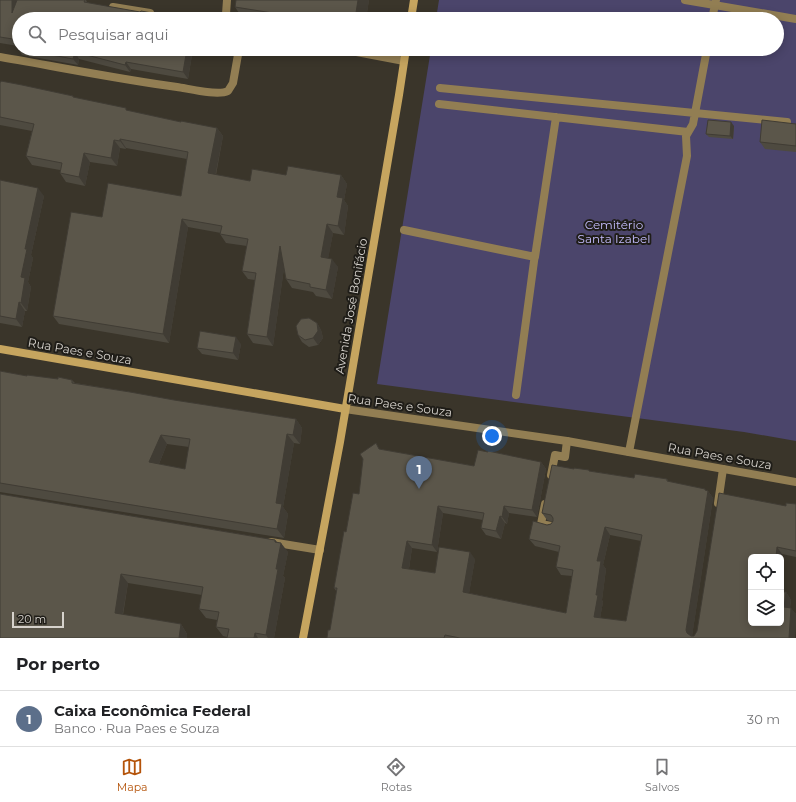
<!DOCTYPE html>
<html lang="pt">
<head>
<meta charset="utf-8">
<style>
  :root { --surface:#fff; --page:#f6f6f6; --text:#202124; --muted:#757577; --line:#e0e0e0; --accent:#b45309 }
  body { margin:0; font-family:Montserrat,sans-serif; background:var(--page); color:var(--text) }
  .controls { position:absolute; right:12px; bottom:12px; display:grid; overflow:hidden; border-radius:6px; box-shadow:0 2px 10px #0003 }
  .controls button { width:36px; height:36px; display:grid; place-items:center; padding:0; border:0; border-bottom:1px solid var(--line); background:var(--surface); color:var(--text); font:20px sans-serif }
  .scale { position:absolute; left:12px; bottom:10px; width:52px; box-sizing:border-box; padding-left:4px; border:2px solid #d6d2cc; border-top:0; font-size:11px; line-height:14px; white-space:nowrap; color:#d6d2cc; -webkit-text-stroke:3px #1f1d18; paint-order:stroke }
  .you { position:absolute; left:492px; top:436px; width:14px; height:14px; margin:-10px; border:3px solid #fff; border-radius:50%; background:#1a73e8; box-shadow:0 0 0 6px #1a73e833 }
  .badge { display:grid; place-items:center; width:26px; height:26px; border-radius:50%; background:var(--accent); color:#fff; font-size:13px; font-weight:700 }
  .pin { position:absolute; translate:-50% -33px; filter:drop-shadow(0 1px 2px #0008) }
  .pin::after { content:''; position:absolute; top:21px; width:14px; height:12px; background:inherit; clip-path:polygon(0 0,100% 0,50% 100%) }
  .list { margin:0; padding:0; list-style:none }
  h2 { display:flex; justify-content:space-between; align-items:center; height:52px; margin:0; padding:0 16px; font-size:17px }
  h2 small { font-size:13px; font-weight:400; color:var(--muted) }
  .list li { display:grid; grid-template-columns:26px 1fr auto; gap:12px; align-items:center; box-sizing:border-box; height:56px; padding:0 16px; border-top:1px solid var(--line) }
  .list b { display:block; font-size:15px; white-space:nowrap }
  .list p { margin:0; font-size:13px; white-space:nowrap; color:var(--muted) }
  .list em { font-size:13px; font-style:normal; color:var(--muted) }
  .icon { flex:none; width:22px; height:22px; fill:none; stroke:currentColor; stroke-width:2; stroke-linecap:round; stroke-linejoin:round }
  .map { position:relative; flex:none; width:796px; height:638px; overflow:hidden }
  .search { position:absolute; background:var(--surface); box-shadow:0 2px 10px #0003; left:12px; right:12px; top:12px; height:44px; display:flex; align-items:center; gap:10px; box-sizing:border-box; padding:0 14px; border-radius:22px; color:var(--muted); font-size:15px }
  .sheet { height:108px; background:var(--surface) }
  nav { display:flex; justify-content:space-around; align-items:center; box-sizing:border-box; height:56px; border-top:1px solid var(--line); background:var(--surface); font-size:11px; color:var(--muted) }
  nav a { display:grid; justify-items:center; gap:2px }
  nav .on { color:var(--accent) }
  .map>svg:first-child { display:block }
</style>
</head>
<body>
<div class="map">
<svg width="796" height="638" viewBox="0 0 796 638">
  <rect width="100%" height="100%" fill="#3a352a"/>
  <!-- green -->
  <path fill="#4b456b" d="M 439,0 L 796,0 L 796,441 L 744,432 L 377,384 L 431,49 L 777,49 L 777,19 L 436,19 Z"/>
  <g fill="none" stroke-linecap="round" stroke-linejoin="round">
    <!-- service -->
    <path stroke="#927e53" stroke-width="8" d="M 227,0 L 226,14 L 232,18 L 238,19
      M 685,0 L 796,19
      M 712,19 L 716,0
      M 440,88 L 787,122
      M 439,104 L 688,132
      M 404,230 L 535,257 L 556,117
      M 516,395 L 535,254
      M 629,452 L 687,156 L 686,136 L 693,124 L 707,49
      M 551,475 L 555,455 L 565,457 L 567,441
      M 545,504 L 541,524 L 551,526"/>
    <!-- minor -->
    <path stroke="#927e53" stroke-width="8" d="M 113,7 L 150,13
      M 341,49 L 404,61
      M 0,57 C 59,67 118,79 177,87 C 190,89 218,96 228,91 L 233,83 L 239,49
      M 718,503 L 723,469
      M 271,542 L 320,550"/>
    <!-- tertiary -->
    <path stroke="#927e53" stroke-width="8" d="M 345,409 L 567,441 L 796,482"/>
    <!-- secondary -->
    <path stroke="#c6a55f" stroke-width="8" d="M 411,19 L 414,0
      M 0,349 L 345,409
      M 303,638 L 340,442 L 399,95 L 406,49"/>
  </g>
  <!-- wall -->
  <path fill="#4e4a40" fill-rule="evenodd" d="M 0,0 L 86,0 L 87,2 L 193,49 L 188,79 L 131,69 L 130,72 L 79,59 L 78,65 L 22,55 L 18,48 L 18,46 L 0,43 Z
    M 369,0 L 366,19 L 243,19 L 235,7 Z
    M 0,82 L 73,96 L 74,98 L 129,111 L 181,122 L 217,128 L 223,136 L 216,175 L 250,181 L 286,175 L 341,175 L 347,184 L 344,200 L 348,206 L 344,235 L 333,233 L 328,258 L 338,267 L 332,299 L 316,296 L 313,292 L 292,288 L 286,279 L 284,268 L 273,346 L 253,343 L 247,334 L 255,280 L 248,279 L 242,271 L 247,246 L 226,243 L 220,234 L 221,233 L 188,227 L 169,343 L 59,324 L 53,316 L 102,217 L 181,196 L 187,159 L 126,148 L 126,149 L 120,148 L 117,166 L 90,162 L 85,186 L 66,182 L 60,173 L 60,170 L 32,165 L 26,156 L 32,131 L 0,125 Z
    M 796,124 L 796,152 L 765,149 L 760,142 Z
    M 734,126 L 733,139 L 709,137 L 706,134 Z
    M 0,180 L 44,196 L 31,255 L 33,258 L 28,282 L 31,287 L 27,311 L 25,311 L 22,327 L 0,323 Z
    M 317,323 L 321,330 L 323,338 L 318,345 L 309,347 L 302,342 L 298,335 Z
    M 241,344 L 238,360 L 202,354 L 197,348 Z
    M 0,371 L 27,376 L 58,379 L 72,380 L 75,383 L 130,392 L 130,393 L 175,401 L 296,419 L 302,428 L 300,444 L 294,443 L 283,507 L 288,514 L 284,538 L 0,492 ZM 167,444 L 189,447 L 185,469 L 159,464 Z
    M 379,449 L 474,466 L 541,462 L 546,469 L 537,517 L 509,513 L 507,524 L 505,523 L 501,539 L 486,535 L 481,528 L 483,520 L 443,513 L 437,552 L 412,548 L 409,569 L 435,573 L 475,559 L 469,593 L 566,613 L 572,576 L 561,575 L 556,567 L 559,552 L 535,546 L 529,539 L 547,525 L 551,524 L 553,522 L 547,520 L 542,513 L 574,469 L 590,471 L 634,478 L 667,479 L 669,482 L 708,491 L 713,498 L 692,636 L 694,636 L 786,506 L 796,504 L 796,557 L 782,554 L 781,563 L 781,557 L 751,557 L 751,623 L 786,592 L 791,600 L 790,608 L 796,614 L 795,638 L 327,638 L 330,630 L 337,592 L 334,588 L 346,532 L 359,494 ZM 610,535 L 641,541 L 626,621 L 600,618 L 603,602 L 602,600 L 606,569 L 603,565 Z
    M 0,494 L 275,540 L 288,552 L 283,576 L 285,578 L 274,638 L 227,638 L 227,637 L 223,636 L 216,627 L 217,620 L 206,618 L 199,609 L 202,595 L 128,583 L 123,615 L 181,624 L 187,634 L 0,638 Z"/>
  <!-- shaded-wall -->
  <path fill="#403c34" d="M 12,0 L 17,0 L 12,13 Z
    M 358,0 L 369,0 L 366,19 L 355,19 Z
    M 187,49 L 193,49 L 188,79 L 183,72 Z
    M 75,52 L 79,59 L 78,65 L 73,59 Z
    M 126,62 L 131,69 L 130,72 L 125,65 Z
    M 731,122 L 734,126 L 733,139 L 730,136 Z
    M 217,128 L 223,136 L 214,182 L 208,173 Z
    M 120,139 L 126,148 L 126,149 L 120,141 Z
    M 114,140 L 120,148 L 117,166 L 111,158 Z
    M 84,153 L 90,162 L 85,186 L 79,177 Z
    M 341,175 L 347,184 L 344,200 L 348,206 L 344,235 L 338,226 L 337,197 Z
    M 38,188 L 44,196 L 31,255 L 33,258 L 28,282 L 31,287 L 27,311 L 21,303 L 21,277 L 25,249 Z
    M 182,219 L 188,227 L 169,343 L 163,334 Z
    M 327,224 L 333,233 L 327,265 L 321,257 Z
    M 280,246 L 286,254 L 273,346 L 267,337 Z
    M 332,259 L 338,267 L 332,299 L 326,290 Z
    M 19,302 L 25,311 L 22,327 L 16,319 Z
    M 317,323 L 321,330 L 323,338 L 318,345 L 313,338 Z
    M 236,337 L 241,344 L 238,360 L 233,353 Z
    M 296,419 L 302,428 L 300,444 L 293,435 Z
    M 287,434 L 294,443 L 283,507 L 288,514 L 284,538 L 277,529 L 276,503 Z
    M 161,435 L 167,444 L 156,471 L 149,462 Z
    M 541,462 L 546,469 L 537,517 L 532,510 Z
    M 705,489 L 707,493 L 708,491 L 713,498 L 692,637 L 687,633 L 686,630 Z
    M 438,506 L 443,513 L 437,552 L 432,545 Z
    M 504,506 L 509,513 L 507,524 L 502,517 Z
    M 500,516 L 505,523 L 501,539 L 496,531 Z
    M 605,527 L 610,535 L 603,565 L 606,569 L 602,600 L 603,602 L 599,624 L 594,617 L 596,595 L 597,561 Z
    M 275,540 L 280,547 L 281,543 L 288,552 L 283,576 L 285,578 L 274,638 L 268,638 L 266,635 Z
    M 407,541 L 412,548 L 408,575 L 402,568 Z
    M 777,547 L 782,554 L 781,563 L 781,557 L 776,557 Z
    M 470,552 L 475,559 L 468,600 L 463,592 Z
    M 121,574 L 128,583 L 121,623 L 115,613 Z
    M 786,592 L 791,600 L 789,614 L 784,607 Z
    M 791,608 L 796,614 L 795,638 L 789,638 Z
    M 181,624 L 187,634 L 187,638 L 179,638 Z
    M 255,633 L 258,638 L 254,638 Z"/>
  <!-- building -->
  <path fill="#5b564a" stroke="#403c34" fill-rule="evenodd" d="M 0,0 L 12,0 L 12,13 L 17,0 L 85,0 L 84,2 L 140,12 L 141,11 L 179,18 L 183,17 L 192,18 L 192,19 L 19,19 L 19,40 L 0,37 Z
    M 236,0 L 358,0 L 355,19 L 310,19 L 235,7 Z
    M 19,41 L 19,49 L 18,48 Z
    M 20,49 L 187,49 L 183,72 L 126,62 L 125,65 L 75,52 L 73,59 Z
    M 1,81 L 22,85 L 73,96 L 73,97 L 126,108 L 126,110 L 181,122 L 181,121 L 217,128 L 208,173 L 250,181 L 252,169 L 286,175 L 288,166 L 341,175 L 337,197 L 343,198 L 338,226 L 327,224 L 321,257 L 332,259 L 326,290 L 310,287 L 310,284 L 286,279 L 280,246 L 267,337 L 247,334 L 256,273 L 242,271 L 248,239 L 220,234 L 222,226 L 182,219 L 163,334 L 53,316 L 71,212 L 102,217 L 108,183 L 181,196 L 188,152 L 120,139 L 120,141 L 114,140 L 111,158 L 84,153 L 79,177 L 60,173 L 62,163 L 26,156 L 34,124 L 0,117 L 0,82 L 1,82 Z
    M 708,120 L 731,122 L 730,136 L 706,134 Z
    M 762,120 L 796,124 L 796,146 L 760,142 Z
    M 0,180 L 38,188 L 25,249 L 27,249 L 21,277 L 25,278 L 21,303 L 19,302 L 16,319 L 0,316 Z
    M 309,318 L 317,323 L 318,331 L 313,338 L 305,340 L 298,335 L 296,326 L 301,319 Z
    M 200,331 L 236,337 L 233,353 L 197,348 Z
    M 0,371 L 27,376 L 27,375 L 58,379 L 58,377 L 72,380 L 72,383 L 130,392 L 174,400 L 296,419 L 293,435 L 287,434 L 276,503 L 282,504 L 277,529 L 0,483 ZM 161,435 L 190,439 L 185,469 L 149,462 Z
    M 376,443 L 379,449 L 474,466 L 478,450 L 488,452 L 488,451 L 541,462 L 532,510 L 504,506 L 502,517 L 500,516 L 496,531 L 481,528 L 484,513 L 438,506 L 432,545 L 407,541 L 402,568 L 435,573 L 439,547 L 470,552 L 463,592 L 566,613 L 573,570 L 556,567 L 560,546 L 529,539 L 533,521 L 547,525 L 551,524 L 553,521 L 553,518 L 551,515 L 542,513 L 552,465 L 574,469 L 574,468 L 589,470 L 589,471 L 634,478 L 635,474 L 667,479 L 667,481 L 705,489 L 705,490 L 708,491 L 686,630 L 687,633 L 691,636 L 694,636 L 697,631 L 719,493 L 786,506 L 786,503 L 796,504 L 796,551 L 777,547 L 776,557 L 751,557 L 751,623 L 781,623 L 781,592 L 786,592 L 784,607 L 791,608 L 789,638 L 460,638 L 445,635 L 444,638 L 327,638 L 328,630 L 330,630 L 337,588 L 334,588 L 344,531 L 346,532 L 353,493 L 359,494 L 363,459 L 360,454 ZM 605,527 L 642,535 L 626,621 L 594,617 L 598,595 L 596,595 L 601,561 L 597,561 Z
    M 0,494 L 275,540 L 275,542 L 281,543 L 276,569 L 278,569 L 266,635 L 255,633 L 254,638 L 227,638 L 229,629 L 216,627 L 219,612 L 199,609 L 203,587 L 121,574 L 115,613 L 181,624 L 179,638 L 0,638 Z"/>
  <g text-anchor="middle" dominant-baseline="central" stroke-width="4" stroke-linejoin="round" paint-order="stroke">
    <!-- park labels -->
    <g font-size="12" fill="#c4bcfd" stroke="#1f1d18">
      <text x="614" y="224">Cemitério<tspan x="614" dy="14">Santa Izabel</tspan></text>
    </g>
    <!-- street labels -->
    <g font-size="12" fill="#d6d2cc" stroke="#1f1d18">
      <text transform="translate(351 306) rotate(-80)">Avenida José Bonifácio</text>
      <text transform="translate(80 351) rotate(10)">Rua Paes e Souza</text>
      <text transform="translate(400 405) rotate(8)">Rua Paes e Souza</text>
      <text transform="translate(720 456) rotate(10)">Rua Paes e Souza</text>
    </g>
  </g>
</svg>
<div class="controls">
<button><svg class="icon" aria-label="locate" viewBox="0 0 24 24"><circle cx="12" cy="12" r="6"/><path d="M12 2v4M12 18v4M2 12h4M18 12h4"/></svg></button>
<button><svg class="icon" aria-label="layers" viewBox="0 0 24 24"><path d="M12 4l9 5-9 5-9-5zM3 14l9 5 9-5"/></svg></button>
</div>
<div class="scale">20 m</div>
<div class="you"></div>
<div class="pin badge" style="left:419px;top:489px;background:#5c6f8a">1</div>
<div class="search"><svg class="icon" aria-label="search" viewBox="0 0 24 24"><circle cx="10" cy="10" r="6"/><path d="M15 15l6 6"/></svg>Pesquisar aqui</div>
</div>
<section class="sheet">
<h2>Por perto<small></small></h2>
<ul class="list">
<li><span class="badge" style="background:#5c6f8a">1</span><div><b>Caixa Econômica Federal</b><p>Banco · Rua Paes e Souza</p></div><em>30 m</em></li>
</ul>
</section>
<nav>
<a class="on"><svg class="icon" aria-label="map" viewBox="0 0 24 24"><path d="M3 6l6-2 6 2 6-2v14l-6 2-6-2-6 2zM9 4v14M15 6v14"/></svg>Mapa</a>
<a><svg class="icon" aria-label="directions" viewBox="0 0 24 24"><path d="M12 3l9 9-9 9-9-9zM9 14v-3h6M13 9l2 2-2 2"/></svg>Rotas</a>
<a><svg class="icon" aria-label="saved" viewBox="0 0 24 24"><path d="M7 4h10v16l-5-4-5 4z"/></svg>Salvos</a>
</nav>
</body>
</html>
